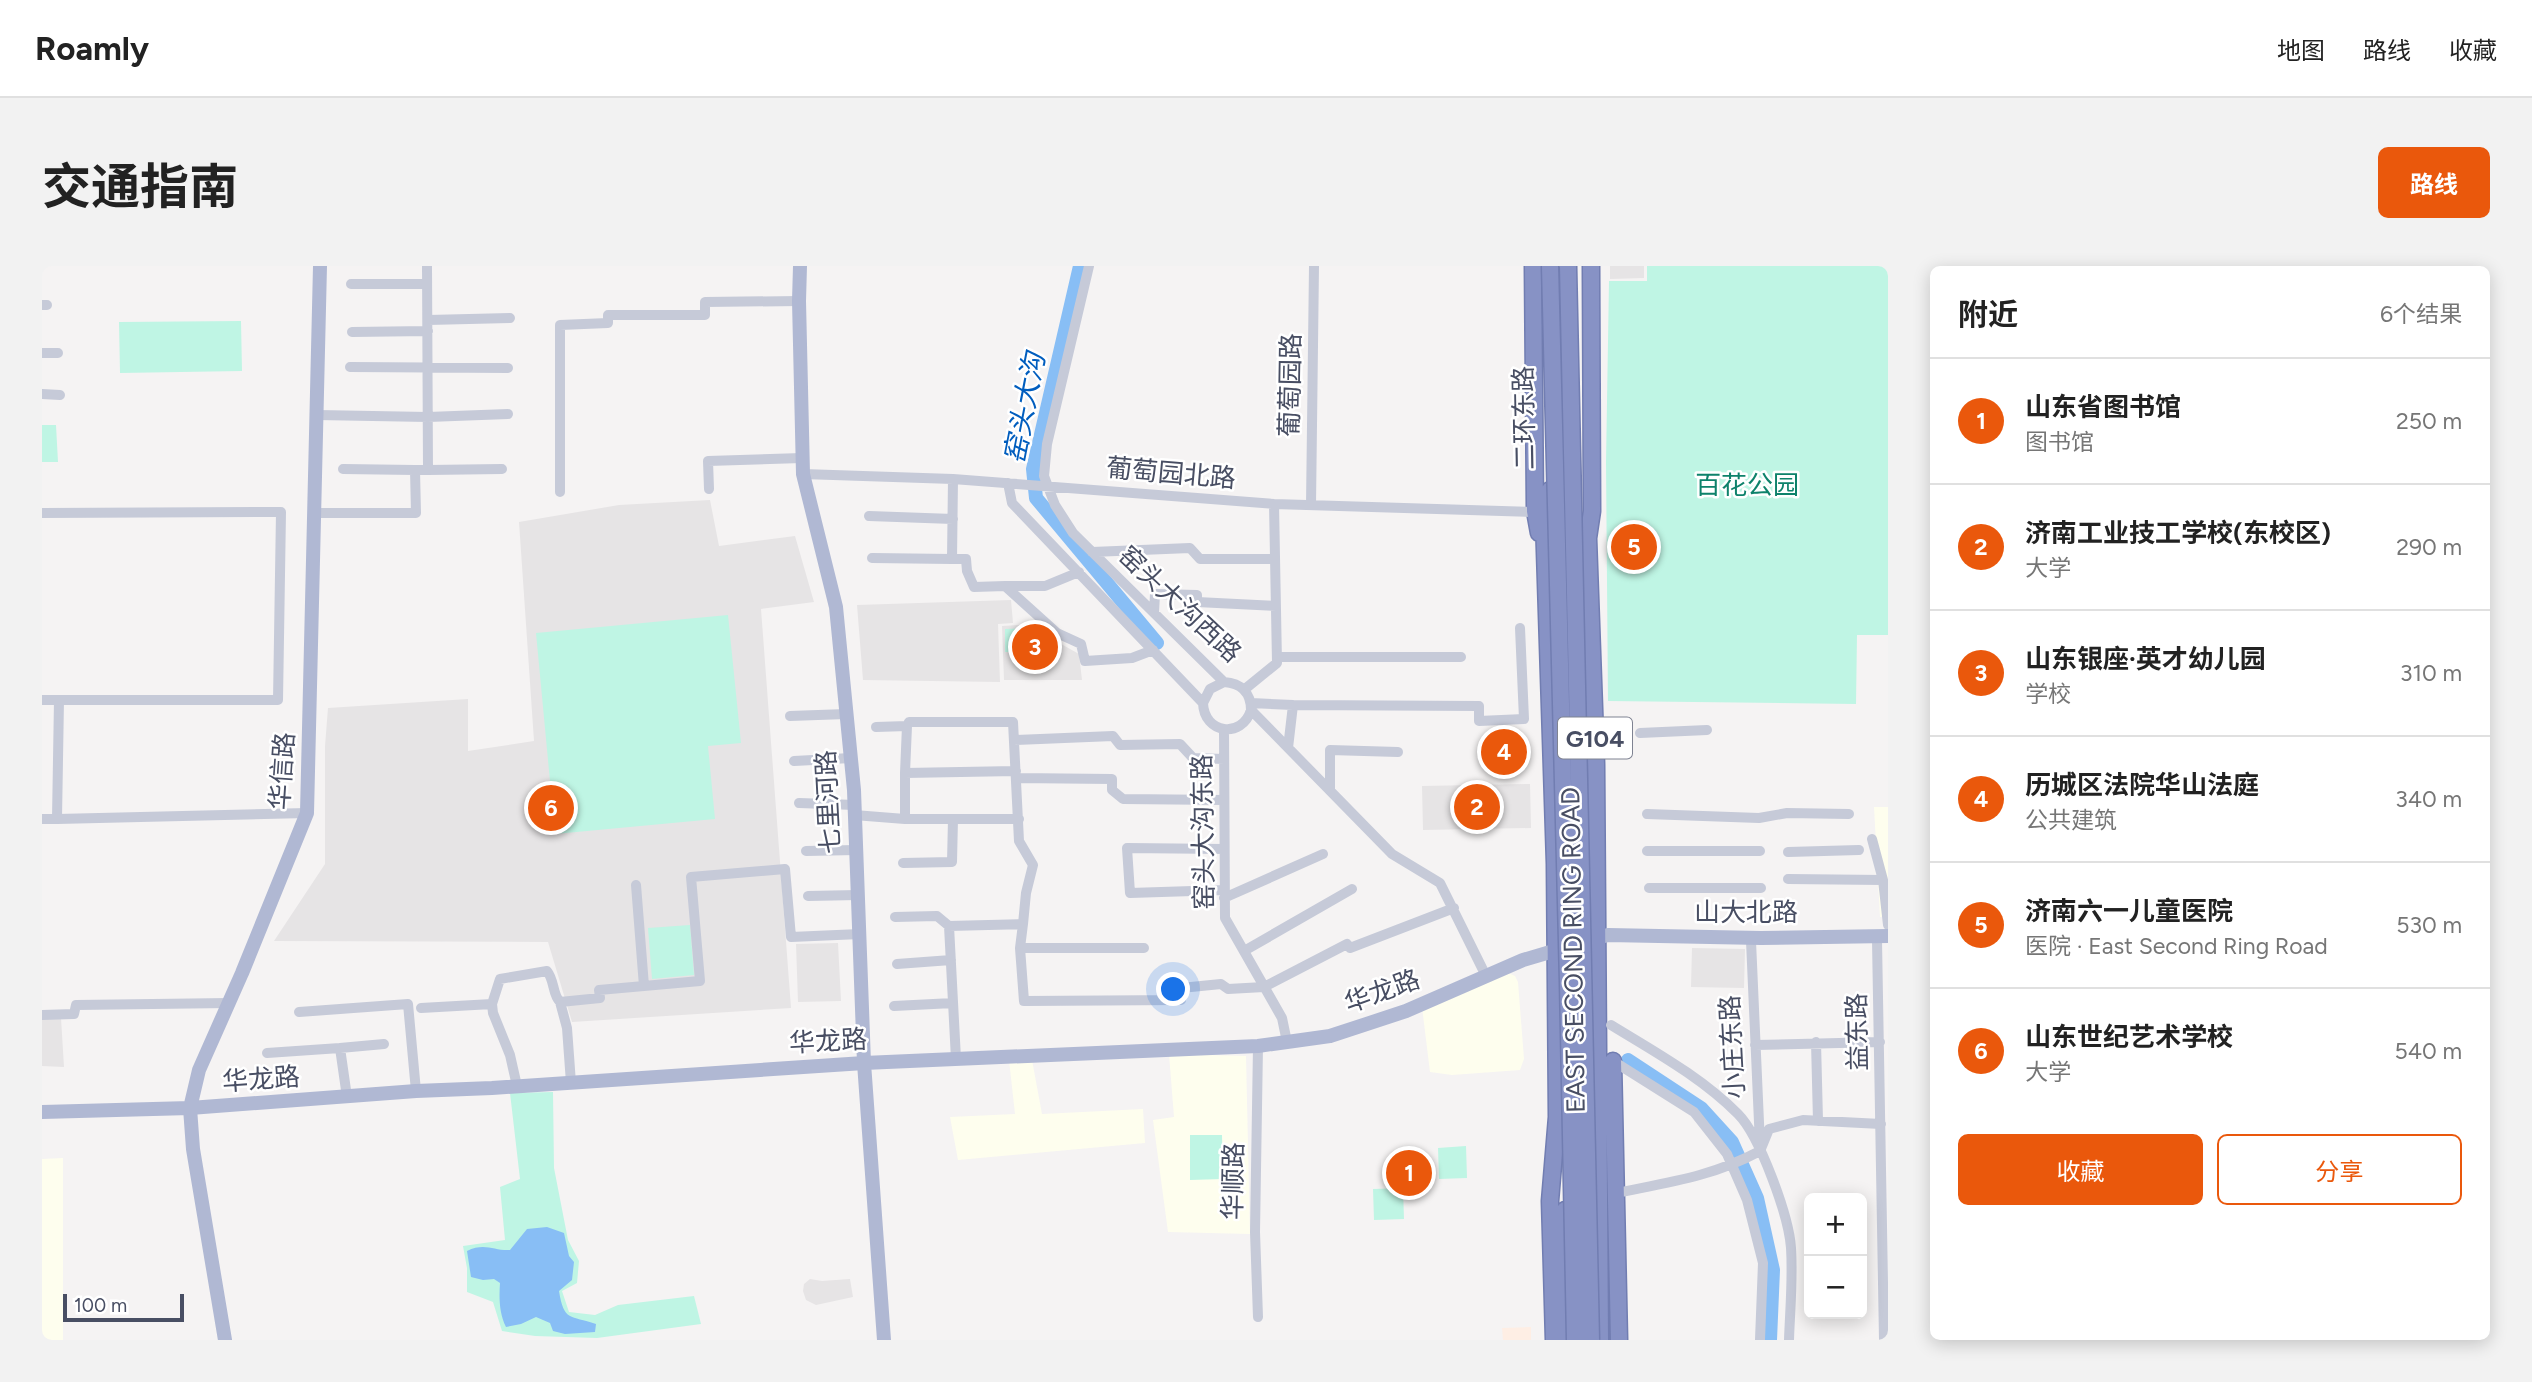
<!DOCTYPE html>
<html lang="zh">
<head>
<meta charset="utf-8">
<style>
  :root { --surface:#fff; --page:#f2f2f2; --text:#222; --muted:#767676; --line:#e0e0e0; --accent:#ea580c }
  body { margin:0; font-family:Figtree,"Noto Sans SC",sans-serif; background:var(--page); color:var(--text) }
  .controls { position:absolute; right:21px; bottom:21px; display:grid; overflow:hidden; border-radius:10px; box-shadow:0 4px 18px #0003 }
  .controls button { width:63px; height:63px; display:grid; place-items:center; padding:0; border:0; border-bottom:2px solid var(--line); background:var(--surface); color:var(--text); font:35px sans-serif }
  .scale { position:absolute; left:21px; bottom:18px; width:121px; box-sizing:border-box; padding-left:7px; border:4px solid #484e63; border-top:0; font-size:19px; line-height:24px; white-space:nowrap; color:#484e63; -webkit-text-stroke:5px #fff; paint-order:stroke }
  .you { position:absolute; left:1132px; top:724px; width:24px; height:24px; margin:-18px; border:5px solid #fff; border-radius:50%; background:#1a73e8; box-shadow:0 0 0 10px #1a73e833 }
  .badge { display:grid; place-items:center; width:46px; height:46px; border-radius:50%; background:var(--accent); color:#fff; font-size:23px; font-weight:700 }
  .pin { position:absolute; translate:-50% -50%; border:4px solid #fff; box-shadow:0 2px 7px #0006 }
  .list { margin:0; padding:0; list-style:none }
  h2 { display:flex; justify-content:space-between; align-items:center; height:91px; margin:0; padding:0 28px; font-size:30px }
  h2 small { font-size:23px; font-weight:400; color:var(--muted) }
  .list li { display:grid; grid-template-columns:46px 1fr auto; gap:21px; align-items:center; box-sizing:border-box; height:126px; padding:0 28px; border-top:2px solid var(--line) }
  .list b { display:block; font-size:26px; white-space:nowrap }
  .list p { margin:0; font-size:23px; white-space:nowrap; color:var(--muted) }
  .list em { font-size:23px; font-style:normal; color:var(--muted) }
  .actions { display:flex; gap:14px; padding:21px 28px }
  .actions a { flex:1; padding:16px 0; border:2px solid var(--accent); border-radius:10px; text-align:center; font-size:24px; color:var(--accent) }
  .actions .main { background:var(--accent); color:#fff }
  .map { position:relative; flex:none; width:1846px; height:1074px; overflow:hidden; border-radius:10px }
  header { display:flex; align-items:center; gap:42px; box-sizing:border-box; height:98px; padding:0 35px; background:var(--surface); border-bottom:2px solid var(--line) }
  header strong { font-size:33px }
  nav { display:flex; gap:38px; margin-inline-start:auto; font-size:24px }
  .intro { display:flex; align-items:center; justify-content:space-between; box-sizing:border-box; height:168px; padding:0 42px }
  h1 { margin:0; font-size:49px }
  .button { padding:18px 32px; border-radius:10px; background:var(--accent); color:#fff; font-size:24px; font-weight:700 }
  main { display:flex; gap:42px; padding:0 42px }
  aside { flex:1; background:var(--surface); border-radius:10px; box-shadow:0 4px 18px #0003 }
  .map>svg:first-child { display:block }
</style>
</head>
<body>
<header>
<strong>Roamly</strong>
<nav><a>地图</a><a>路线</a><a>收藏</a></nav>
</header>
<div class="intro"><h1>交通指南</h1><a class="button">路线</a></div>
<main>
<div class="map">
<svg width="1846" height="1074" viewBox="0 0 1846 1074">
  <rect width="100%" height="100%" fill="#f5f3f3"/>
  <!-- commercial -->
  <path fill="#fefeee" d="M 1832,541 L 1846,541 L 1846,650 L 1838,651 Z
    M 1464,706 L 1473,710 L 1476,716 L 1482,793 L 1478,804 L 1410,809 L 1388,806 L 1380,741 Z
    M 1127,788 L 1204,790 L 1208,968 L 1126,966 L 1111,854 L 1132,851 Z
    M 967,794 L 990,794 L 1000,848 L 1101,843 L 1103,877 L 916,894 L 908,851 L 973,848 Z
    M 21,892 L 21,1074 L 0,1074 L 0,893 Z"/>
  <!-- education -->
  <path fill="#e6e4e5" d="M 1568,0 L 1602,0 L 1602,12 L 1568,13 Z
    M 668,234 L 677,280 L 753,270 L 772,336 L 719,343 L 749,742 L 530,756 L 506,676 L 232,675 L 283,598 L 283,480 L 286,442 L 426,433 L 426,485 L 492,475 L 477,256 L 577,239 Z
    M 969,334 L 971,357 L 956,358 L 958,416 L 821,414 L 815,339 Z
    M 995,358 L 1012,374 L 1037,388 L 1040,414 L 962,414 L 960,360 Z
    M 1488,518 L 1489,562 L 1381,564 L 1380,520 Z
    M 796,677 L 799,735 L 756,736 L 754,678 Z
    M 1650,682 L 1703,683 L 1702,722 L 1649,721 Z
    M 0,752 L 19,752 L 22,801 L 0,800 Z
    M 768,1013 L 780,1015 L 808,1013 L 811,1031 L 774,1039 L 764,1034 L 761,1025 L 762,1018 Z"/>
  <!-- medical -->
  <path fill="#feeee4" d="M 1489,1061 L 1489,1074 L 1461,1074 L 1460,1062 Z"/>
  <!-- green -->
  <path fill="#bff5e4" d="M 1605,0 L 1846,0 L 1846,369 L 1815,369 L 1814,438 L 1566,435 L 1564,196 L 1567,15 L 1605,15 Z
    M 199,55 L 200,105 L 78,107 L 77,56 Z
    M 0,159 L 14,159 L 16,196 L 0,196 Z
    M 686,349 L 699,477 L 666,480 L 673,553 L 513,568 L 494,367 Z
    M 994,362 L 1008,374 L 1008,386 L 963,386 L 963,363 Z
    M 648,659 L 652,709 L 610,713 L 606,662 Z
    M 511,826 L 512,902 L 526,974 L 537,995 L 535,1017 L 520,1025 L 527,1046 L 553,1049 L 576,1039 L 652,1030 L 659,1058 L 555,1072 L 493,1070 L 460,1065 L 451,1036 L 425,1026 L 425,1002 L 421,980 L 463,974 L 458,921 L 478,913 L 468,827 Z
    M 1148,869 L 1180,869 L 1181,913 L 1148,914 Z
    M 1424,880 L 1425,912 L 1397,913 L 1396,882 Z
    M 1361,922 L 1362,953 L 1332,954 L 1331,923 Z"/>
  <!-- water -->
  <path fill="#88bef5" d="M 505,961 L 522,967 L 527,990 L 532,996 L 530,1014 L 517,1025 C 522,1056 528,1049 554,1058 L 553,1066 L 523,1068 L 511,1065 L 508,1057 L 494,1051 L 479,1058 L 464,1061 C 457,1047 457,1031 458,1017 L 452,1013 L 441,1014 L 429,1011 L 425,985 C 443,976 452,985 468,984 L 485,963 Z"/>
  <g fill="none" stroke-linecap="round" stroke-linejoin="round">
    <!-- river -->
    <path stroke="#88bef5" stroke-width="14" d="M 1038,0 L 991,203 L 994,232 L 1115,377
      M 1586,794 L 1659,842 L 1690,876 L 1715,932 L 1731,1004 L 1728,1074"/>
    <!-- highway casing -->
    <g stroke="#717db1" stroke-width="19">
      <path id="highway" d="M 1491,0 L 1493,245 L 1497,267
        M 1549,0 L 1550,245 L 1546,272 L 1554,498 L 1558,1074
        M 1508,224 L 1508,236 L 1502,255 L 1513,598 L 1515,851 L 1508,935 L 1512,1074
        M 1571,795 L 1577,1074
        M 1523,944 L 1525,1074"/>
    </g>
    <!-- minor -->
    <path stroke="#c6cad8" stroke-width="10" d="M 1047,0 L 1005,178 L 1002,210 L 1013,239 L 1031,267 L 1182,416 C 1199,417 1209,427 1209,444 L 1350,588 L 1398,617 L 1444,710
      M 309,18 L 385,18
      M 0,39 L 5,39
      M 386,54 L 468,52
      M 310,66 L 386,65
      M 0,87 L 16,87
      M 308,101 L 466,102
      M 0,128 L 18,129
      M 275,149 L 386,151 L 466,148
      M 301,203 L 373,204
      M 386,204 L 460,203
      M 761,208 L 911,213 L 1232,238 L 1493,246
      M 911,213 L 910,293 L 924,293 L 925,305 L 932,321 L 963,320 L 1015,367 L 1039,378 L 1043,395 L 1090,392 L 1111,384
      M 966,217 L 970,237 L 1161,437 C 1162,468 1200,473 1209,444
      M 667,223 L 666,195 L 760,192
      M 518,226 L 518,59 L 566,57 L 566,49 L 663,49 L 663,36 L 757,35
      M 1269,239 L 1272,0
      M 0,247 L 239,246 L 236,434 L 17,434
      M 273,247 L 374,247 L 373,204 L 386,204 L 385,0
      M 827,250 L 911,253
      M 1050,286 L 1148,282 L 1158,293 L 1233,293
      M 830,292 L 910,293
      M 963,320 L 1003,320 L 1037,306
      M 1112,347 L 1113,328 L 1155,329 L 1155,336 L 1234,340
      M 1235,391 L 1419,391
      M 1203,423 L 1235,397 L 1232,238
      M 0,434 L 17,434 L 15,553 L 0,553
      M 1161,437 L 1168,423 L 1182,416
      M 1209,437 L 1251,439
      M 748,450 L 804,448
      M 865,460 L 867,456 L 971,456 L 977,575 L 991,599 L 984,627 L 981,658 L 907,660 L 914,793
      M 834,461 L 865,460 L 863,507
      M 1182,464 L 1183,652 L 1240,752 L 1245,776
      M 1598,467 L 1665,464
      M 972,474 L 1071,470 L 1078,479 L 1138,478 L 1151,492 L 1182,493
      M 1246,482 L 1251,439 L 1437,440 L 1437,455 L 1482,453 L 1478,362
      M 752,495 L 809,492
      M 974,512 L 1070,513 L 1070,524 L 1081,533 L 1182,534
      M 1288,524 L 1288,484 L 1356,486
      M 757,537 L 813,539
      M 1605,548 L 1717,552 L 1745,547 L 1807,548
      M 812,549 L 863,553 L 977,553
      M 15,553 L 265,547
      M 863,553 L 863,507 L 974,505
      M 1830,573 L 1841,614 L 1846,659
      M 1182,583 L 1085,582 L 1088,627 L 1182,624
      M 764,585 L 814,584
      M 1605,585 L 1718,585
      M 1746,586 L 1817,584
      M 861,597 L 910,596 L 911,553
      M 1746,613 L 1841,614
      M 594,619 L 602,720
      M 1607,622 L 1719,622
      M 766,630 L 816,629
      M 1182,632 L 1281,588
      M 853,651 L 895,650 L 907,660
      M 981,658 L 978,682 L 982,735 L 1139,734 L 1139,722 L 1179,718 L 1186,723 L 1222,721 L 1305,678 L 1308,682 L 1412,642
      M 1835,674 L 1842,1074
      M 1709,675 L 1718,879
      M 978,682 L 1102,682
      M 1202,685 L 1310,623
      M 855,698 L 909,694
      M 518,736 L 525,762 L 529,817
      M 852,740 L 911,737
      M 379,742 L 450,738
      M 257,746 L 366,738 L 374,825
      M 0,749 L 32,748 L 34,739 L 187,737
      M 1569,759 C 1613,786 1659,811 1696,848 C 1718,870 1747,951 1749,982 C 1751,1013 1748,1044 1747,1074
      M 1774,776 L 1776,855
      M 1713,779 L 1838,776
      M 1216,780 L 1213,966 L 1216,1051
      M 298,782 L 342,778
      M 225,787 L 298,782 L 305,831
      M 1571,795 L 1652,846 L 1685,888 L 1705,934 L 1721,997 L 1718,1074
      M 475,820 L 468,789 L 451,747 L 450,738 L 458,713 L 505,705 C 513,715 510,728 518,736 L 558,732 L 557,724 L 658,715 L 649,611 L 743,603 L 749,671 L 818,668
      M 1574,927 C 1628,916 1669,911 1718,885 L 1727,863 L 1761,854 L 1839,858"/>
    <!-- major -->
    <path stroke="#b0b8d3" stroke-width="14" d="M 758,0 L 757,35 L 761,208 L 794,341 L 812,524 L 822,797 L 842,1074
      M 1547,674 L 1566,669 L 1719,672 L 1846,670
      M 0,846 L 148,842 L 374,825 L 450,822 L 822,797 L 1216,780 L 1288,770 L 1364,745 L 1481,694 L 1525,681
      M 183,1074 L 151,883 L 148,842 L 157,804 L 200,707 L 265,547 L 278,0"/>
    <!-- highway -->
    <use href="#highway" stroke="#8792c5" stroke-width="16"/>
    <!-- highway-bridge casing -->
    <g stroke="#717db1" stroke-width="19" stroke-linecap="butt">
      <path id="highway-bridge" d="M 1508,0 L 1526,716 L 1533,1074
        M 1526,0 L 1549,1074"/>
    </g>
    <!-- highway-bridge -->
    <use href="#highway-bridge" stroke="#8792c5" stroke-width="16"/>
  </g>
  <g text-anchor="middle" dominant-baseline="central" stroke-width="5" stroke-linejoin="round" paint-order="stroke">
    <!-- shield labels -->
    <rect fill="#fff" stroke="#7f8392" stroke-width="2" x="1516" y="451.5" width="74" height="41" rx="5"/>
    <g font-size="24" font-weight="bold" fill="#484e63">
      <text x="1553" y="472">G104</text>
    </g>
    <!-- street labels -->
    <g font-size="26" fill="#484e63" stroke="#fff">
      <text transform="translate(1248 119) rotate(-89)">葡萄园路</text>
      <text transform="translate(1482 152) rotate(-91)">二环东路</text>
      <text transform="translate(1129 207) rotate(5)">葡萄园北路</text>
      <text transform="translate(1138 338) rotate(43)">窑头大沟西路</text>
      <text transform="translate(240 505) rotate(-86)">华信路</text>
      <text transform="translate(786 536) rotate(-93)">七里河路</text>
      <text transform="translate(1161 566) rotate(-91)">窑头大沟东路</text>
      <text x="1704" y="646">山大北路</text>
      <text transform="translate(1531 684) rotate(-91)">EAST SECOND RING ROAD</text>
      <text transform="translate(1340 725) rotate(-20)">华龙路</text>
      <text transform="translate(1815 766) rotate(-91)">益东路</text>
      <text transform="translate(786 775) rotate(-3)">华龙路</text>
      <text transform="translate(1690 781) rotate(-93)">小庄东路</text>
      <text transform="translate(219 813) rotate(-4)">华龙路</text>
      <text transform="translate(1191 915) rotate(-89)">华顺路</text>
    </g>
    <!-- park labels -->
    <g font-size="26" fill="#0e826b" stroke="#fff">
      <text x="1705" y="219">百花公园</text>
    </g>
    <!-- water labels -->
    <g font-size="28" font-style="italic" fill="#005dbe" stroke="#fff">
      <text transform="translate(982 142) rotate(-79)">窑头大沟</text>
    </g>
  </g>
</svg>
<div class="controls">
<button>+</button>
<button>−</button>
</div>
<div class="scale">100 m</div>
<div class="you"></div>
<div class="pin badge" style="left:1367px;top:907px">1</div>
<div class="pin badge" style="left:1435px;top:541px">2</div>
<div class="pin badge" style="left:993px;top:381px">3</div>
<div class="pin badge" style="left:1462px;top:486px">4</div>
<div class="pin badge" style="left:1592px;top:281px">5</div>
<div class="pin badge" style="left:509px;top:542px">6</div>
</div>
<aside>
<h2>附近<small>6个结果</small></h2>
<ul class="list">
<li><span class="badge">1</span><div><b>山东省图书馆</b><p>图书馆</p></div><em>250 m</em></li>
<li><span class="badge">2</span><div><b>济南工业技工学校(东校区)</b><p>大学</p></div><em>290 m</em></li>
<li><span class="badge">3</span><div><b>山东银座·英才幼儿园</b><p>学校</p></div><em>310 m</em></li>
<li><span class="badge">4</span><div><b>历城区法院华山法庭</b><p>公共建筑</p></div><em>340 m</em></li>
<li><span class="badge">5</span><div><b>济南六一儿童医院</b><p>医院 · East Second Ring Road</p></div><em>530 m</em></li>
<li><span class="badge">6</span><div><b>山东世纪艺术学校</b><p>大学</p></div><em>540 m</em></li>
</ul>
<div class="actions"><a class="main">收藏</a><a>分享</a></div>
</aside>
</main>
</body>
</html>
